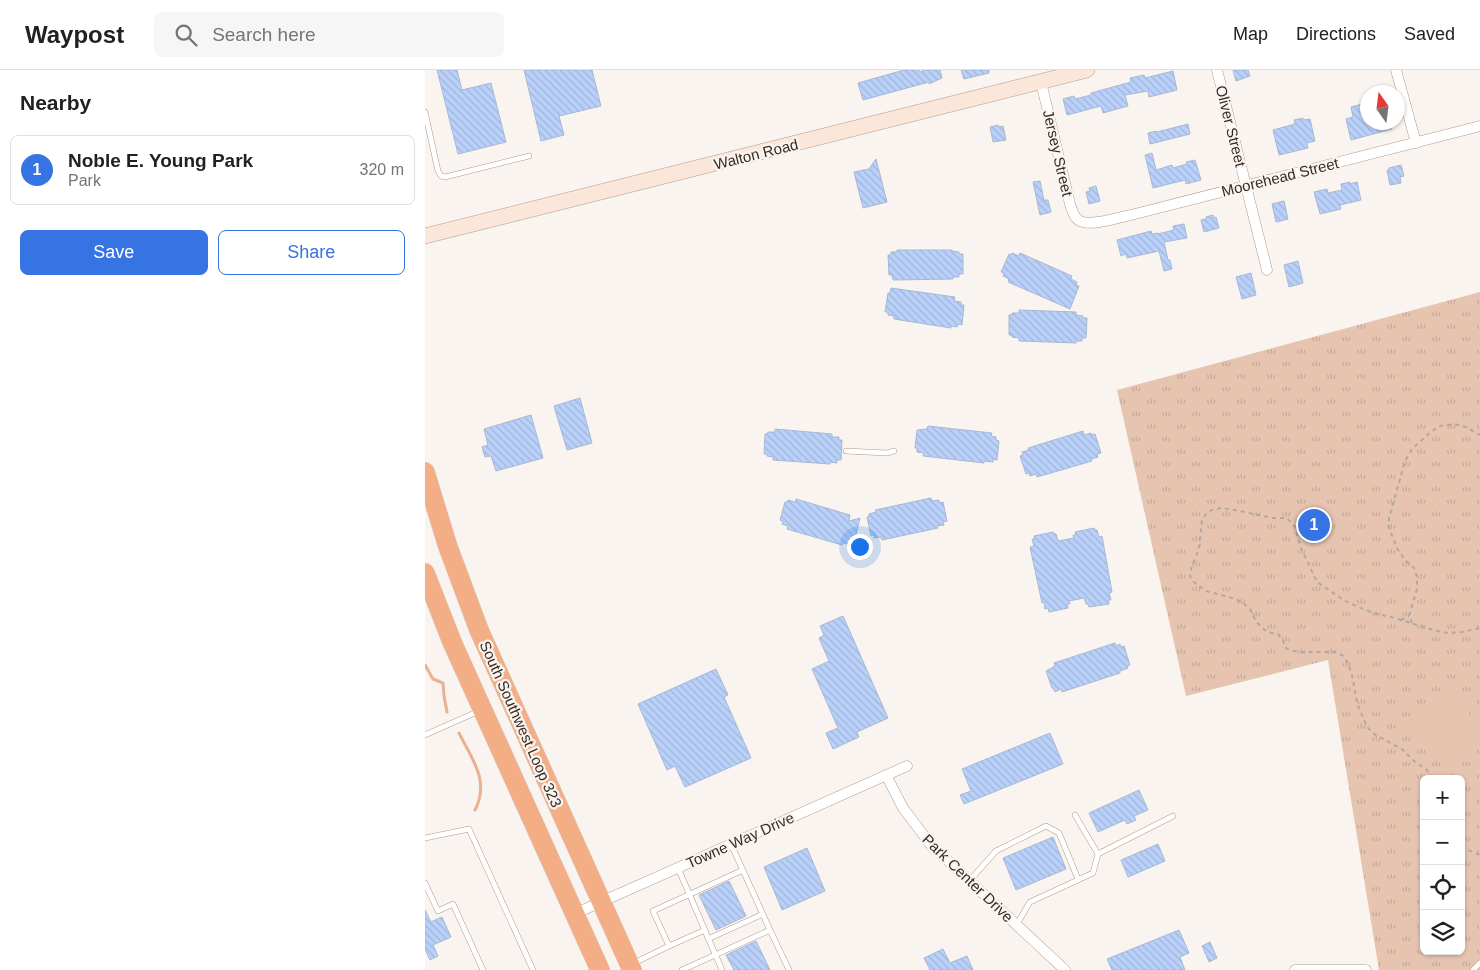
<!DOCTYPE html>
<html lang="en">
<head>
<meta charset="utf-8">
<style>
  :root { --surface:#fff; --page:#f6f6f6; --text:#202124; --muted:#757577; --line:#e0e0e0; --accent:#3774e3 }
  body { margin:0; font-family:Helvetica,sans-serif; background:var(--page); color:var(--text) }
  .controls { position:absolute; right:15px; bottom:15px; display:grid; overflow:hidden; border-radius:8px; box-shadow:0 1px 4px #0004 }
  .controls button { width:45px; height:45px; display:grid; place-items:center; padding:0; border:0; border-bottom:1px solid var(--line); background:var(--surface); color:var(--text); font:25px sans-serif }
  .compass { position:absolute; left:935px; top:15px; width:45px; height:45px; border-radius:50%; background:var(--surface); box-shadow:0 1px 4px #0004; rotate:346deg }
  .you { position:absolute; left:434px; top:476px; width:18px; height:18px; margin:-12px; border:4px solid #fff; border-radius:50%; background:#1a73e8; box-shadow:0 0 0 8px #1a73e833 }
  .badge { display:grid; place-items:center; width:32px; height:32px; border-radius:50%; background:var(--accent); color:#fff; font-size:16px; font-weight:700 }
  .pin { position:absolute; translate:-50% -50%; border:2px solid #fff; box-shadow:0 1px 5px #0006 }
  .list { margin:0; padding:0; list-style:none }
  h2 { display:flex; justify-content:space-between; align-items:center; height:65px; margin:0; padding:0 20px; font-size:21px }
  h2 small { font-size:16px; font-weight:400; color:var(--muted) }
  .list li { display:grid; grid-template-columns:32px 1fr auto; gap:15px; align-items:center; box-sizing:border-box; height:70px; margin:0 10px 10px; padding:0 10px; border:1px solid var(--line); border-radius:8px }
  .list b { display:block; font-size:19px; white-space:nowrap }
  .list p { margin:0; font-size:16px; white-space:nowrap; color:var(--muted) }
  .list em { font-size:16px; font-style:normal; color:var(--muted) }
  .actions { display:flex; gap:10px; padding:15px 20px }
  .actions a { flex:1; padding:11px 0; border:1px solid var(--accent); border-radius:8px; text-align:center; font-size:18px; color:var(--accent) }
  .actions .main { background:var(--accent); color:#fff }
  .icon { flex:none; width:28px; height:28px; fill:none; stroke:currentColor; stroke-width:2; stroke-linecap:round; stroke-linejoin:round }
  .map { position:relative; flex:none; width:1055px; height:900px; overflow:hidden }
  header { display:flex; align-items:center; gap:30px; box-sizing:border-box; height:70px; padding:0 25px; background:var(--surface); border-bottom:1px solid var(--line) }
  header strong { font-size:24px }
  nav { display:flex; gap:28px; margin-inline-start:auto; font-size:18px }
  .search { width:350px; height:45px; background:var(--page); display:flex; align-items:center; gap:12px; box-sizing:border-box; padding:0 18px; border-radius:8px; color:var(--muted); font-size:19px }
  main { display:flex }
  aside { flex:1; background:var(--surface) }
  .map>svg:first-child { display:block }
</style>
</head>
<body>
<header>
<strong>Waypost</strong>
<div class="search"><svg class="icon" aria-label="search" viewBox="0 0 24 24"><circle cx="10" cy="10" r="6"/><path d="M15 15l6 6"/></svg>Search here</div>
<nav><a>Map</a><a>Directions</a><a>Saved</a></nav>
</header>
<main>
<aside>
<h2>Nearby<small></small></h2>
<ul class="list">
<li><span class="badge">1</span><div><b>Noble E. Young Park</b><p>Park</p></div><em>320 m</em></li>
</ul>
<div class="actions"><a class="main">Save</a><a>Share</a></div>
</aside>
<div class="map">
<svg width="1055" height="900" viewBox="0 0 1055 900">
  <defs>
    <pattern id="park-tufts" width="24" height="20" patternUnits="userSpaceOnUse" patternTransform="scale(1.25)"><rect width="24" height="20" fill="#e6c4b0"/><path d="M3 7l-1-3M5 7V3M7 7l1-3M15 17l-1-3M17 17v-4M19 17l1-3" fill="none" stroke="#c6a997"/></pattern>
    <pattern id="building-back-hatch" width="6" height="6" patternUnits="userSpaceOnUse" patternTransform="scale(1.25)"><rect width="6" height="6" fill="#b9d1fa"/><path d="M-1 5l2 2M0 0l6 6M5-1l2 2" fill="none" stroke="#a0b4d6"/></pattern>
  </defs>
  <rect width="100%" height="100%" fill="#faf4f0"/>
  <!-- park -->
  <path fill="url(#park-tufts)" fill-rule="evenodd" d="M 1055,222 L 1055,900 L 954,900 L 903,590 L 761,626 L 692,320 ZM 999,709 L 1036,709 L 1036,881 L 999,881 Z"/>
  <!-- pitch -->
  <path fill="#e6c4b0" d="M 1018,627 L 1030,628 L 1034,634 L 1055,656 L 1055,672 L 1025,700 L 1004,678 L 998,677 L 995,670 L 988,667 C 982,659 985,653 991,647 L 998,648 L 998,645 L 1000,641 L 997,638 L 1004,631 L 1008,634 Z"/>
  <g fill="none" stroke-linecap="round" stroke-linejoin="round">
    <!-- stream -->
    <path stroke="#e8b190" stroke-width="3" d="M 0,595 L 8,609 L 18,613 L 19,626 L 22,642
      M 34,663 C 47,689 65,711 50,740"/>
  </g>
  <!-- building -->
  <path fill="url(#building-back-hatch)" stroke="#a8b8d3" d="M 12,0 L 32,0 L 37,20 L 66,13 L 81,72 L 33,84 Z
    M 99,0 L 167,0 L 176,36 L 134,46 L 139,65 L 116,71 Z
    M 479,0 L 494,0 L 495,2 L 500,0 L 515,0 L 517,8 L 504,14 L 504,12 L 438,30 L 433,13 Z
    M 536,0 L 564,0 L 564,3 L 539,9 Z
    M 808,0 L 823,0 L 825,6 L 811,11 Z
    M 748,1 L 752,20 L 724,27 L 723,21 L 700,25 L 703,36 L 678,43 L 676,36 L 642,45 L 638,29 L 649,26 L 650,29 L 666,25 L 666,23 L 706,12 L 705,8 L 719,5 L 720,8 Z
    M 941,33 L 942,52 L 965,52 L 967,59 L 926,70 L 921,49 L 928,47 L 926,37 Z
    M 878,48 L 878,50 L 885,49 L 890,71 L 882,73 L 883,78 L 854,85 L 848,60 L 870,54 L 869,50 Z
    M 763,54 L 765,64 L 725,74 L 723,63 L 731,61 L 732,62 Z
    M 573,55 L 574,57 L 578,56 L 581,70 L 568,72 L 565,57 Z
    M 727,83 L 731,100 L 747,95 L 748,98 L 762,94 L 761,92 L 770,90 L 776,110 L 761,114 L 760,110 L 728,118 L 720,85 Z
    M 451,89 L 462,132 L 438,138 L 429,102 L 444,99 Z
    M 976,95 L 979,106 L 975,107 L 976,113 L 965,115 L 962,100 L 964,100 L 964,98 Z
    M 615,111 L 619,130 L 623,130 L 626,142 L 615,145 L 608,112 Z
    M 925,112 L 925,114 L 932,112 L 936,130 L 915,135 L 916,139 L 895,144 L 889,122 L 902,119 L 903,123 L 917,120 L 916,114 Z
    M 671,116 L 675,131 L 664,134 L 661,122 L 665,121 L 664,118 Z
    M 859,131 L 863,149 L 851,152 L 847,134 Z
    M 788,145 L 789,148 L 791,147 L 794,158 L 779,162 L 776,150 L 781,149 L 781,147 Z
    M 759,154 L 762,168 L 739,172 L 743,190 L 745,190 L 747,199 L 739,201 L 734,181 L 702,188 L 701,184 L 696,186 L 692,170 L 726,161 L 727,164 L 733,163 L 733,164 L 749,160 L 748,156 Z
    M 472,180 L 527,180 L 527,181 L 534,182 L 534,184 L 538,184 L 538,204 L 534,204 L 534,207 L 528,207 L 528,209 L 468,210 L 467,205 L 464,205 L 463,185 L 466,185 L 466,182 L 472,182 Z
    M 587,183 L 594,186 L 595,183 L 647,206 L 646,209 L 652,212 L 651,215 L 654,216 L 645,239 L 583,212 L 584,209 L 578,206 L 579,203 L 576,202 L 584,184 L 586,185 Z
    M 873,191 L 878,213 L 864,217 L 859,195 Z
    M 826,203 L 831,225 L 817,229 L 811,207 Z
    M 466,218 L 530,227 L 529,231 L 536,232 L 536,235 L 539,235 L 537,255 L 533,254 L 532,257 L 526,256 L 526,258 L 469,249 L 469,246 L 463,245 L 463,242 L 460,242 L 463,223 L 465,223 Z
    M 594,240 L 651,242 L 651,245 L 658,246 L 658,248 L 662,248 L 661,268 L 657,268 L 657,271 L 651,271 L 651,273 L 594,271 L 594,268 L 587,267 L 587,265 L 584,265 L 584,245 L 587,245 L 587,243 L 594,243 Z
    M 155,328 L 167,373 L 142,380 L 129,336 Z
    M 106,345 L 118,388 L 71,401 L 66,386 L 60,387 L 57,377 L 63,375 L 59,359 Z
    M 503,356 L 567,363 L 566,366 L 571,367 L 571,370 L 574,371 L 572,390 L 568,389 L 568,392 L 559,391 L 559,393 L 498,386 L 499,383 L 492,382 L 492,378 L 490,378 L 492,360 L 502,359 Z
    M 350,359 L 407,364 L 407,367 L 414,367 L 414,370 L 417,370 L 416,390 L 412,390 L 412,393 L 405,392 L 405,394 L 348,390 L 348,387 L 342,386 L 342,384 L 339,384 L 340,364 L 342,364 L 343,362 L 350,362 Z
    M 658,361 L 659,365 L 666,363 L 666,365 L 670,364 L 676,383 L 672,384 L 673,387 L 666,389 L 667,391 L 612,407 L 611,404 L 605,406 L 604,403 L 601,404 L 595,386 L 598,385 L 597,382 L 604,380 L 603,378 Z
    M 506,428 L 507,431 L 514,430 L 514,433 L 518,432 L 522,451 L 518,452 L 519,455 L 512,456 L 513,458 L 457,470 L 456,467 L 449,468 L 449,465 L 446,466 L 442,447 L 444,447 L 444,444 L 451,442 L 450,440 Z
    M 371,429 L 425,445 L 424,451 L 435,448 L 429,473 L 425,472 L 424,474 L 418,473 L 417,475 L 362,459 L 363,456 L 357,454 L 358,451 L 355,450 L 360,432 L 362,432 L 363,430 L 370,432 Z
    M 669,458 L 670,460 L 672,460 L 674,467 L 677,466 L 687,522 L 684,523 L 686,530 L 683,530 L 684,534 L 664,537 L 663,534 L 661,534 L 659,528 L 644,531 L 645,534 L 642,534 L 643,538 L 624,542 L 623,538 L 620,539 L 619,532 L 617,533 L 605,477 L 609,476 L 607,469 L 610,469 L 609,466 L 628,462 L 629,464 L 631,464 L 633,471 L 649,468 L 648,465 L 651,465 L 650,462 Z
    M 418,546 L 463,648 L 432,662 L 434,667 L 408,679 L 401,663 L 413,658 L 387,599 L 404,591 L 394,568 L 399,565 L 395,556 Z
    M 690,573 L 691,576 L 695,574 L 696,577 L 699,576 L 705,595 L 702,596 L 703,598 L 695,601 L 695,603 L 637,622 L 636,619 L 630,622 L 628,618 L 627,618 L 621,601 L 630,596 L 629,593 Z
    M 291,599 L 303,625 L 299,627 L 326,688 L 260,717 L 250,696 L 242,700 L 213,634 Z
    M 625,663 L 638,694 L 539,734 L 535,725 L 546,721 L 537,699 Z
    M 714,720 L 723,740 L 709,746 L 711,750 L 702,754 L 700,750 L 673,762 L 664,743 Z
    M 628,767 L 641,799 L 591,820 L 578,788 Z
    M 733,774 L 740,791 L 703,807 L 696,790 Z
    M 382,778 L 400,821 L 357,840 L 339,797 Z
    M 304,811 L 321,846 L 291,860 L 274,825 Z
    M 0,840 L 6,852 L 17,847 L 26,867 L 8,875 L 13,886 L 5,890 L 0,879 Z
    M 754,860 L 764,883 L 755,887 L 760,900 L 687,900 L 682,889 Z
    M 331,871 L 345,900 L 309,900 L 301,885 Z
    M 785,872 L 792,888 L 784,892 L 777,876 Z
    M 518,879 L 525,893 L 542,886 L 548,900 L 505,900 L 499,888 Z"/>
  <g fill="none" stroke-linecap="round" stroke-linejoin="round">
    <!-- lane casing -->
    <g stroke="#b69887" stroke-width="6">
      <path id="lane" d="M 0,42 L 13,101 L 16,106 L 20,107 L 104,86
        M 421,381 L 462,383 L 469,381
        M 0,665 L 54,641
        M 650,745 L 673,784
        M 0,768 L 44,759 L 108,900
        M 306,774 L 345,860
        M 253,798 L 297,900
        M 545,810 L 571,781 L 621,756 L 634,763 L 653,809
        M 0,813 L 13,841 L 28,834 L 58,900
        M 592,854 L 605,832 L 668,803 L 673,784 L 748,746
        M 280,860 L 244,876 L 228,841 L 318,800
        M 283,869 L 338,844
        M 209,893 L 244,876
        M 257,900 L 345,860 L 364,900
        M 1048,900 L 1055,893"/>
    </g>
    <!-- street casing -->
    <g stroke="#b69887" stroke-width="11">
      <path id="street" d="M 792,0 L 842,200
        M 971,0 L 991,73
        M 616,12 L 645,134 C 647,140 649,148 655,151 C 667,157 694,147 706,145 L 1055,56
        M 461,705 L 478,738 L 506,775 L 640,900
        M 149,844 L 482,696
        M 870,900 L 941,900"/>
    </g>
    <!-- secondary casing -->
    <g stroke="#b69887" stroke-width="16">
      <path id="secondary" d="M 0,166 L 662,0"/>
    </g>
    <!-- highway casing -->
    <g stroke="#d3d0cf" stroke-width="20">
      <path id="highway" d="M 0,402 L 23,477 L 54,560 L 207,900
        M 0,503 L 27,572 L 175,900"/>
    </g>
    <!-- path -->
    <path stroke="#b0a8a3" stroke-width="2" stroke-dasharray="4 4" stroke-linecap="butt" d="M 976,550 L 984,546
      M 987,553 L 984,546 L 992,519 L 992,507 L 989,498 L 980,490 L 972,478 L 964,458 L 964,448 L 980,391 L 987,379 L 1007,361 L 1015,356 L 1029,354 L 1041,357 L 1055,365
      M 1007,709 L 1002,700 L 989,691 L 977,679 L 949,664 L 942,657 L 932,633 L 927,605 L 923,593 L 917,585 L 910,582 L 875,582 L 864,580 L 860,577 L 858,570 L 854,565 L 843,562 L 837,558 L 831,551 L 825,539 L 818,533 L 811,529 L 781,521 L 766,510 L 765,506 L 766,499 L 774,479 L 777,450 L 781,444 L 787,440 L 796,438 L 805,439 L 848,448 L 861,448 L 866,452 L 870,457 L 875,476 L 892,512 L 922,532 L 948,543 L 966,547 L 1012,561 L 1023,563 L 1037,562 L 1055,558
      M 1036,777 L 1055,785"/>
    <!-- lane -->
    <use href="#lane" stroke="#fff" stroke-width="5"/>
    <!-- street -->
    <use href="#street" stroke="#fff" stroke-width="10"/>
    <!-- secondary -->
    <use href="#secondary" stroke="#fbe7da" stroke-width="15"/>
    <!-- highway -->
    <use href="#highway" stroke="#f3ae85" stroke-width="19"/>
  </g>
  <g text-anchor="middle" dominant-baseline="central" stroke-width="4.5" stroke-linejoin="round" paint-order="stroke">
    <!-- street labels -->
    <g font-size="15" fill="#362a23" stroke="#faf4f0">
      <text transform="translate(806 56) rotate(76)">Oliver Street</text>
      <text transform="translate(633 83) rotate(77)">Jersey Street</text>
      <text transform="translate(331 84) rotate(-14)">Walton Road</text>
      <text transform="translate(855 107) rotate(-14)">Moorehead Street</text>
      <text transform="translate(96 654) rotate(66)">South Southwest Loop 323</text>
      <text transform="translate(315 770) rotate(-24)">Towne Way Drive</text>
      <text transform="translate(543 808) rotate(44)">Park Center Drive</text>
    </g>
  </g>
</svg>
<div class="controls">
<button>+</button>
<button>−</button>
<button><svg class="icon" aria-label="locate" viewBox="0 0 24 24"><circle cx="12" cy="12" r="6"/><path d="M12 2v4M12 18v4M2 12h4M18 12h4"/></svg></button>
<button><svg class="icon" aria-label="layers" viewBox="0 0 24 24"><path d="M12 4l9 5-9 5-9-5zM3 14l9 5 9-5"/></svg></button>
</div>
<svg class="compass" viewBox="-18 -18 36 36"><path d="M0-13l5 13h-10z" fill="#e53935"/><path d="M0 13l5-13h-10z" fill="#757577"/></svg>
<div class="you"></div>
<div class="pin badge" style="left:889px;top:455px">1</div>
</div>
</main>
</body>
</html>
